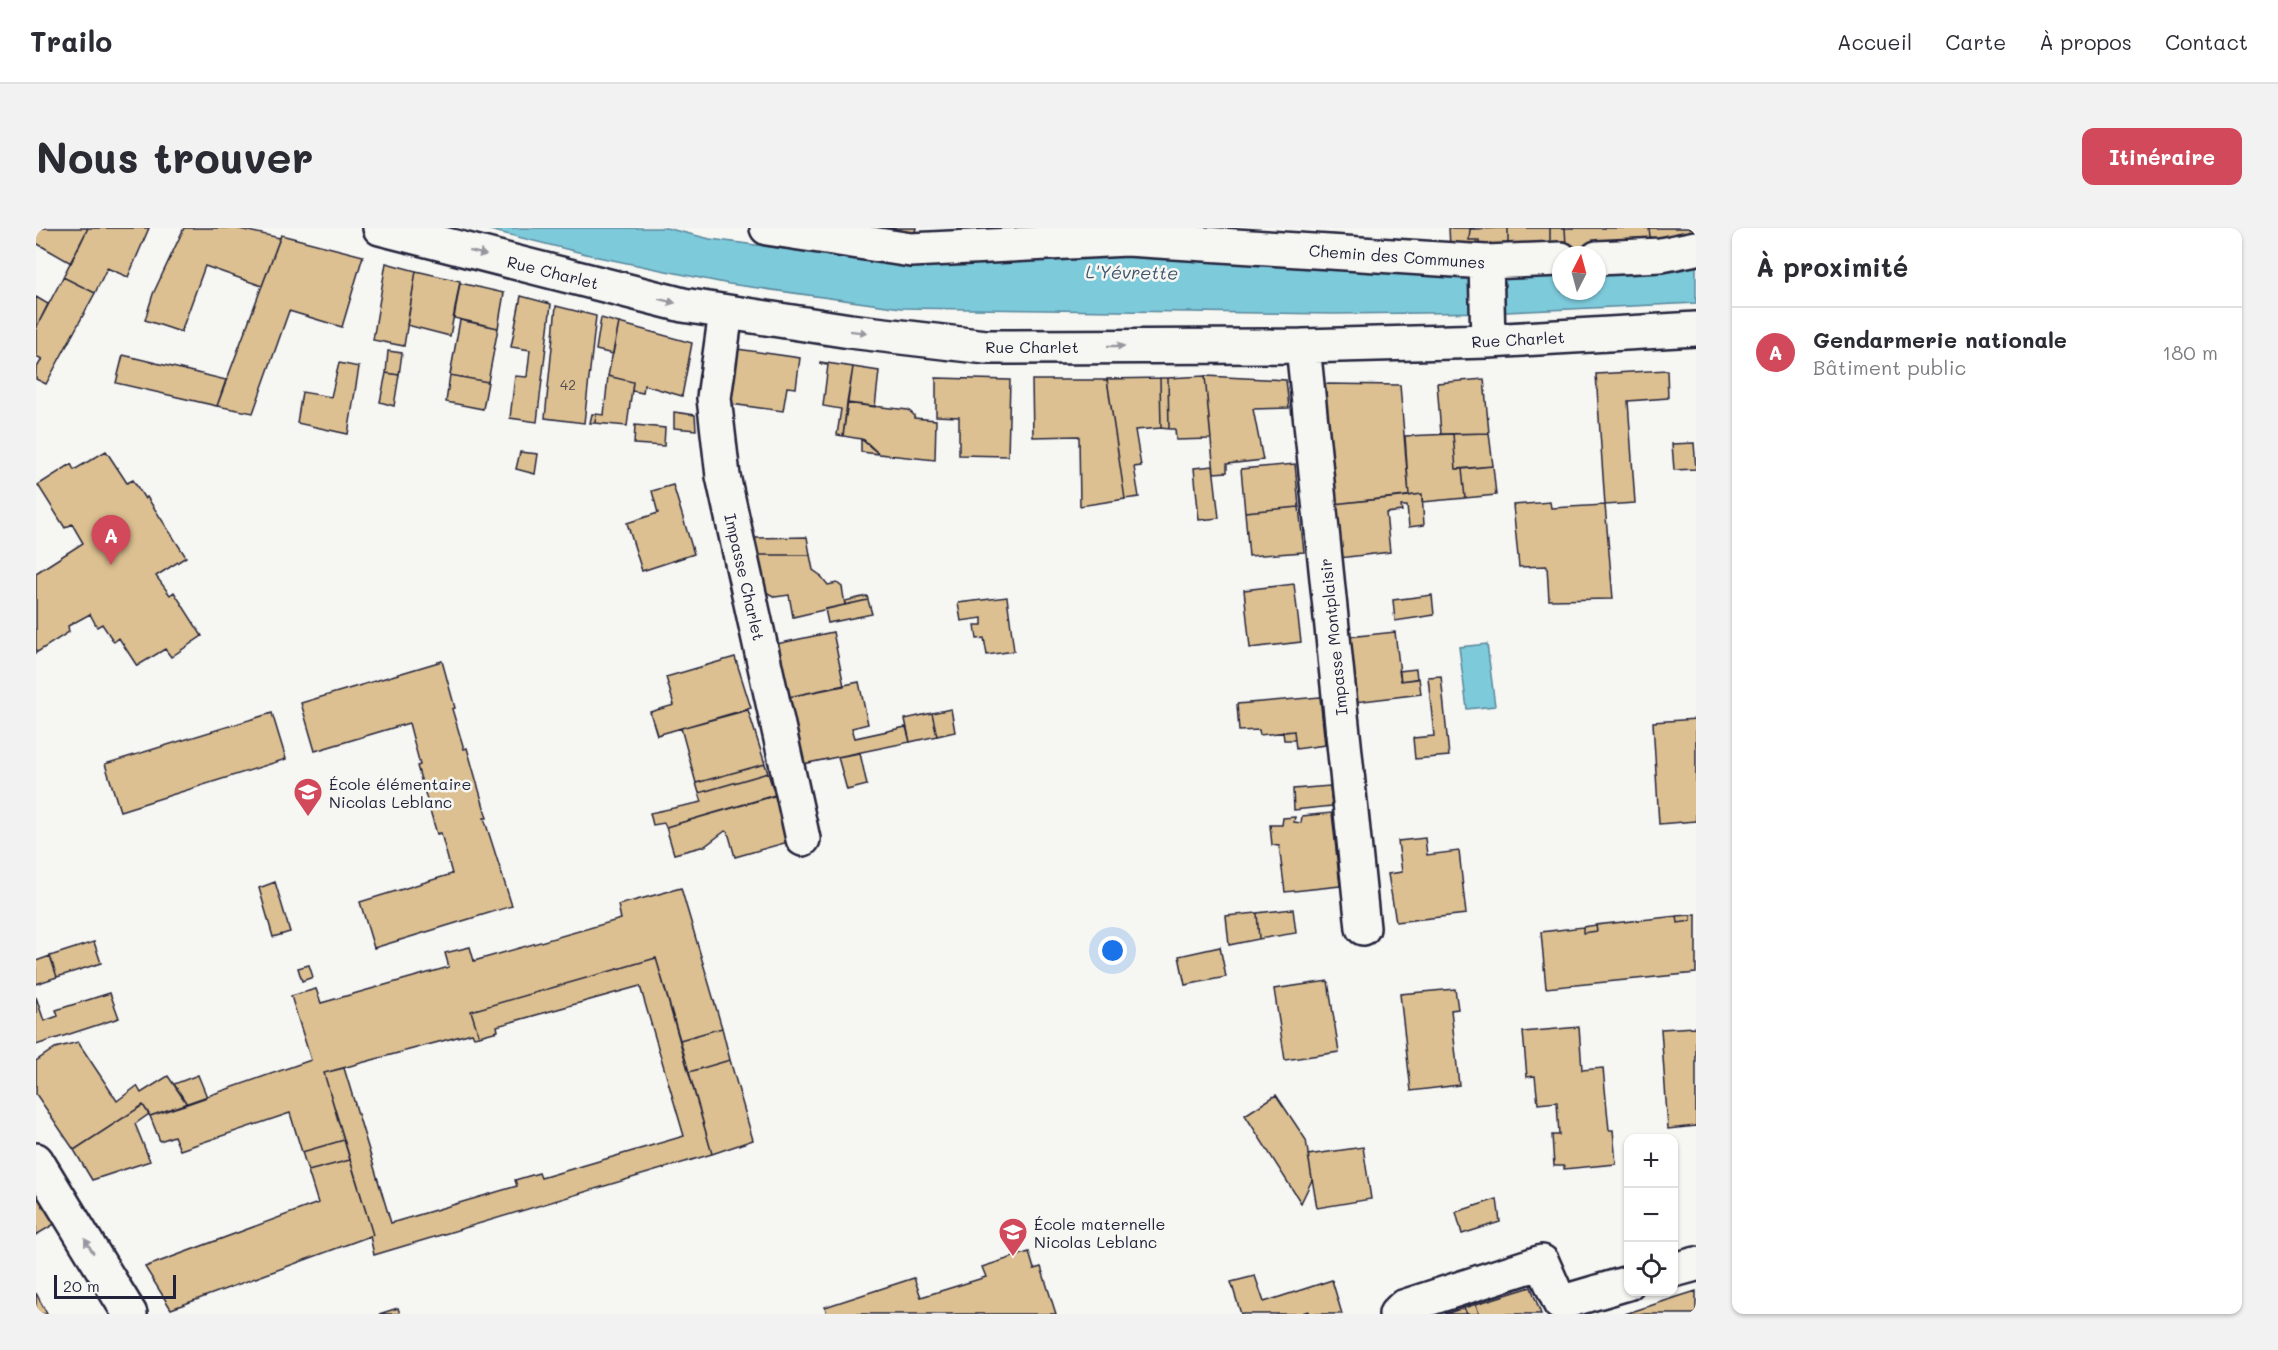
<!DOCTYPE html>
<html lang="fr">
<head>
<meta charset="utf-8">
<style>
  :root { --surface:#fff; --page:#f2f2f3; --text:#2b2b33; --muted:#7c7c81; --line:#e1e1e2; --accent:#d1495b }
  body { margin:0; font-family:Mali,sans-serif; background:var(--page); color:var(--text) }
  .controls { position:absolute; right:18px; bottom:18px; display:grid; overflow:hidden; border-radius:12px; box-shadow:0 2px 4px #0004 }
  .controls button { width:54px; height:54px; display:grid; place-items:center; padding:0; border:0; border-bottom:2px solid var(--line); background:var(--surface); color:var(--text); font:30px sans-serif }
  .compass { position:absolute; left:1516px; top:18px; width:54px; height:54px; border-radius:50%; background:var(--surface); box-shadow:0 2px 4px #0004; rotate:6deg }
  .scale { position:absolute; left:18px; bottom:15px; width:122px; box-sizing:border-box; padding-left:6px; border:3px solid #22223b; border-top:0; font-size:16px; line-height:21px; white-space:nowrap; color:#22223b; -webkit-text-stroke:4px #f6f6f2; paint-order:stroke }
  .you { position:absolute; left:1077px; top:723px; width:21px; height:21px; margin:-15px; border:4px solid #fff; border-radius:50%; background:#1a73e8; box-shadow:0 0 0 9px #1a73e833 }
  .badge { display:grid; place-items:center; width:39px; height:39px; border-radius:50%; background:var(--accent); color:#fff; font-size:20px; font-weight:700 }
  .pin { position:absolute; translate:-50% -50px; filter:drop-shadow(0 2px 3px #0008) }
  .pin::after { content:''; position:absolute; top:32px; width:21px; height:18px; background:inherit; clip-path:polygon(0 0,100% 0,50% 100%) }
  .list { margin:0; padding:0; list-style:none }
  h2 { display:flex; justify-content:space-between; align-items:center; height:78px; margin:0; padding:0 24px; font-size:26px }
  h2 small { font-size:20px; font-weight:400; color:var(--muted) }
  .list li { display:grid; grid-template-columns:39px 1fr auto; gap:18px; align-items:center; box-sizing:border-box; height:90px; padding:0 24px; border-top:2px solid var(--line) }
  .list b { display:block; font-size:22px; white-space:nowrap }
  .list p { margin:0; font-size:20px; white-space:nowrap; color:var(--muted) }
  .list em { font-size:20px; font-style:normal; color:var(--muted) }
  .icon { flex:none; width:33px; height:33px; fill:none; stroke:currentColor; stroke-width:2; stroke-linecap:round; stroke-linejoin:round }
  .map { position:relative; flex:none; width:1660px; height:1086px; overflow:hidden; border-radius:12px }
  header { display:flex; align-items:center; gap:36px; box-sizing:border-box; height:84px; padding:0 30px; background:var(--surface); border-bottom:2px solid var(--line) }
  header strong { font-size:28px }
  nav { display:flex; gap:33px; margin-inline-start:auto; font-size:21px }
  .intro { display:flex; align-items:center; justify-content:space-between; box-sizing:border-box; height:144px; padding:0 36px }
  h1 { margin:0; font-size:42px }
  .button { padding:15px 27px; border-radius:12px; background:var(--accent); color:#fff; font-size:21px; font-weight:700 }
  main { display:flex; gap:36px; padding:0 36px }
  aside { flex:1; background:var(--surface); border-radius:12px; box-shadow:0 2px 4px #0004 }
  .map>svg:first-child { display:block }
</style>
</head>
<body>
<header>
<strong>Trailo</strong>
<nav><a>Accueil</a><a>Carte</a><a>À propos</a><a>Contact</a></nav>
</header>
<div class="intro"><h1>Nous trouver</h1><a class="button">Itinéraire</a></div>
<main>
<div class="map">
<svg width="1660" height="1086" viewBox="0 0 1660 1086">
  <rect width="100%" height="100%" fill="#f6f6f2"/>
  <filter id="ink" filterUnits="userSpaceOnUse"><feTurbulence type="fractalNoise" baseFrequency=".0167" numOctaves="2"/><feDisplacementMap in="SourceGraphic" scale="12" xChannelSelector="R" yChannelSelector="G"/><feConvolveMatrix kernelMatrix="1 2 1 2 8 2 1 2 1" color-interpolation-filters="sRGB"/></filter>
  <g filter="url(#ink)">
    <!-- water -->
    <path fill="#7dcadb" stroke="#59879b" stroke-width="1.5" d="M 446,0 L 630,0 L 674,11 L 872,37 L 1112,26 L 1525,46 L 1525,63 L 1561,63 L 1561,45 L 1625,44 L 1660,37 L 1660,75 L 1470,84 L 1298,86 L 865,80 L 693,56 L 562,29 Z
      M 1451,416 L 1459,478 L 1431,481 L 1423,419 Z"/>
    <!-- building -->
    <path fill="#dcc091" stroke="#22223b" stroke-width="1.5" d="M 0,0 L 52,0 L 35,35 L 0,15 Z
      M 52,0 L 113,0 L 92,49 L 71,40 L 59,65 L 27,49 Z
      M 148,0 L 199,0 L 244,10 L 226,58 L 169,38 L 145,104 L 109,92 L 117,66 Z
      M 809,0 L 880,0 L 877,12 Z
      M 1413,0 L 1439,0 L 1434,1 L 1433,12 L 1443,12 L 1443,19 L 1414,19 Z
      M 1472,0 L 1514,0 L 1514,18 L 1472,19 Z
      M 1472,0 L 1472,19 L 1443,19 L 1443,12 L 1433,12 L 1434,1 Z
      M 1514,0 L 1529,0 L 1530,18 L 1514,18 Z
      M 1529,0 L 1613,0 L 1615,18 L 1570,24 L 1532,24 L 1530,18 Z
      M 1613,0 L 1660,0 L 1660,12 L 1615,18 Z
      M 245,7 L 327,28 L 306,99 L 253,83 L 217,185 L 181,178 Z
      M 350,35 L 380,43 L 368,118 L 337,112 Z
      M 380,43 L 424,53 L 414,108 L 371,97 Z
      M 27,49 L 59,65 L 10,156 L 0,151 L 0,141 L 6,131 L 0,128 L 0,100 Z
      M 424,55 L 468,65 L 462,100 L 418,90 Z
      M 485,68 L 515,76 L 501,194 L 474,190 L 479,148 L 491,149 L 494,122 L 475,119 Z
      M 0,69 L 12,76 L 0,100 Z
      M 520,78 L 560,88 L 548,195 L 509,190 Z
      M 565,90 L 583,95 L 577,126 L 560,122 Z
      M 424,92 L 462,100 L 452,154 L 414,147 Z
      M 583,95 L 656,115 L 646,168 L 608,157 L 607,165 L 596,163 L 597,154 L 572,148 Z
      M 701,121 L 764,130 L 760,160 L 751,159 L 747,183 L 695,176 Z
      M 352,123 L 366,125 L 363,147 L 350,145 Z
      M 87,127 L 190,152 L 181,178 L 80,155 Z
      M 784,134 L 817,139 L 807,208 L 801,207 L 805,181 L 787,178 L 792,137 L 784,136 Z
      M 303,135 L 323,139 L 312,206 L 261,195 L 266,164 L 295,169 Z
      M 817,139 L 843,143 L 839,179 L 811,175 Z
      M 1631,142 L 1632,170 L 1592,173 L 1599,275 L 1569,277 L 1560,146 Z
      M 350,145 L 363,147 L 358,178 L 344,174 Z
      M 414,147 L 452,154 L 447,181 L 410,174 Z
      M 572,148 L 597,154 L 591,198 L 559,195 L 560,186 L 568,187 Z
      M 1169,148 L 1175,211 L 1140,212 L 1139,201 L 1133,201 L 1132,150 Z
      M 1169,148 L 1250,152 L 1253,180 L 1217,181 L 1227,232 L 1191,236 L 1191,244 L 1178,245 Z
      M 900,150 L 974,152 L 972,228 L 923,227 L 923,189 L 900,188 Z
      M 1124,150 L 1125,200 L 1099,202 L 1105,238 L 1098,239 L 1103,269 L 1089,271 L 1071,151 Z
      M 1124,150 L 1132,150 L 1133,201 L 1125,200 Z
      M 1448,151 L 1453,205 L 1405,206 L 1401,155 Z
      M 996,152 L 1071,152 L 1089,271 L 1044,278 L 1043,208 L 997,209 Z
      M 1289,156 L 1364,157 L 1373,268 L 1298,276 L 1285,161 Z
      M 811,175 L 872,182 L 878,187 L 878,190 L 900,192 L 899,232 L 843,226 L 825,211 L 807,208 Z
      M 638,184 L 659,187 L 660,202 L 638,200 Z
      M 556,186 L 560,186 L 559,195 L 554,195 Z
      M 599,197 L 629,200 L 628,218 L 598,216 Z
      M 1453,205 L 1457,238 L 1420,241 L 1417,206 Z
      M 1417,206 L 1420,241 L 1426,241 L 1429,270 L 1386,274 L 1386,266 L 1373,268 L 1369,208 Z
      M 825,211 L 828,212 L 843,226 L 825,224 Z
      M 1658,215 L 1660,241 L 1638,242 L 1636,216 Z
      M 70,223 L 91,255 L 97,252 L 109,271 L 111,269 L 150,329 L 120,348 L 134,367 L 138,364 L 166,408 L 135,429 L 129,421 L 101,438 L 83,410 L 78,414 L 66,396 L 61,399 L 54,386 L 32,398 L 33,404 L 0,425 L 0,345 L 47,315 L 36,296 L 29,300 L 2,257 L 35,236 L 38,242 Z
      M 484,224 L 502,226 L 499,246 L 480,241 Z
      M 1259,236 L 1263,279 L 1209,284 L 1205,241 Z
      M 1177,238 L 1183,290 L 1163,292 L 1158,240 Z
      M 1457,238 L 1460,267 L 1429,270 L 1426,241 Z
      M 637,257 L 658,326 L 606,343 L 591,295 L 622,285 L 616,263 Z
      M 1386,266 L 1388,297 L 1373,299 L 1371,278 L 1365,278 L 1366,283 L 1350,285 L 1354,324 L 1303,330 L 1298,276 Z
      M 1514,274 L 1515,280 L 1569,277 L 1577,371 L 1513,372 L 1511,338 L 1483,339 L 1477,277 Z
      M 1263,279 L 1268,324 L 1213,328 L 1209,284 Z
      M 771,309 L 774,327 L 720,327 L 717,310 Z
      M 720,327 L 774,327 L 777,342 L 784,347 L 792,357 L 801,355 L 806,359 L 809,377 L 757,389 L 753,367 L 739,369 L 728,363 Z
      M 1258,356 L 1265,414 L 1214,420 L 1208,362 Z
      M 1396,367 L 1398,387 L 1359,393 L 1357,372 Z
      M 831,368 L 832,372 L 809,377 L 809,373 Z
      M 971,369 L 978,423 L 951,427 L 948,410 L 941,411 L 939,397 L 946,397 L 946,390 L 925,393 L 922,375 Z
      M 832,372 L 836,386 L 792,395 L 789,381 Z
      M 797,404 L 808,458 L 752,469 L 740,416 Z
      M 1359,404 L 1365,453 L 1383,450 L 1385,466 L 1319,474 L 1312,409 Z
      M 699,429 L 715,480 L 621,507 L 614,484 L 638,477 L 630,449 Z
      M 406,433 L 419,480 L 416,481 L 428,521 L 431,520 L 451,590 L 448,590 L 476,678 L 338,720 L 324,674 L 416,646 L 405,605 L 401,606 L 381,538 L 384,537 L 373,495 L 279,523 L 265,475 Z
      M 1380,441 L 1381,451 L 1365,453 L 1363,443 Z
      M 1405,448 L 1413,528 L 1379,531 L 1377,510 L 1398,508 L 1392,449 Z
      M 823,454 L 832,496 L 816,500 L 819,510 L 870,499 L 874,514 L 767,536 L 752,469 Z
      M 1284,469 L 1289,517 L 1260,521 L 1258,503 L 1224,507 L 1223,502 L 1203,503 L 1201,476 Z
      M 915,481 L 919,504 L 901,508 L 896,485 Z
      M 712,482 L 729,536 L 660,555 L 645,500 Z
      M 236,485 L 250,531 L 84,583 L 69,536 Z
      M 896,485 L 901,508 L 874,514 L 869,491 Z
      M 1660,491 L 1660,593 L 1623,596 L 1617,494 Z
      M 1258,503 L 1259,512 L 1248,512 L 1247,504 Z
      M 824,525 L 831,557 L 811,562 L 802,529 Z
      M 729,536 L 732,545 L 663,565 L 660,555 Z
      M 732,545 L 739,567 L 630,599 L 628,595 L 617,597 L 614,585 L 666,574 L 663,565 Z
      M 1294,558 L 1296,578 L 1258,582 L 1257,561 Z
      M 745,566 L 752,614 L 699,629 L 692,604 L 689,603 L 669,618 L 638,626 L 630,599 Z
      M 1296,585 L 1304,658 L 1249,664 L 1243,618 L 1236,617 L 1234,597 L 1246,597 L 1247,590 L 1259,589 L 1258,594 L 1265,595 L 1266,588 Z
      M 1389,610 L 1391,627 L 1423,623 L 1430,686 L 1360,694 L 1352,646 L 1366,644 L 1362,613 Z
      M 239,654 L 254,704 L 237,709 L 223,660 Z
      M 645,660 L 686,800 L 644,812 L 620,730 L 435,783 L 443,808 L 438,809 L 436,805 L 288,845 L 308,912 L 266,924 L 254,885 L 144,922 L 138,908 L 124,913 L 114,888 L 275,832 L 255,768 L 280,761 L 285,775 L 413,739 L 409,725 L 434,719 L 438,733 L 585,691 L 582,677 Z
      M 1257,681 L 1260,705 L 1223,711 L 1221,685 Z
      M 1221,685 L 1223,711 L 1193,717 L 1190,688 Z
      M 1660,686 L 1660,745 L 1510,760 L 1505,704 L 1547,699 L 1547,705 L 1561,703 L 1560,697 L 1641,688 L 1642,695 L 1655,693 L 1655,687 Z
      M 1655,687 L 1655,693 L 1642,695 L 1641,688 Z
      M 1560,697 L 1561,703 L 1547,705 L 1547,699 Z
      M 58,714 L 65,735 L 21,749 L 14,728 Z
      M 1184,719 L 1190,749 L 1149,757 L 1143,728 Z
      M 14,728 L 21,749 L 0,756 L 0,733 Z
      M 620,730 L 676,926 L 338,1027 L 334,1008 L 337,1007 L 288,845 L 308,840 L 355,995 L 481,958 L 479,952 L 503,945 L 505,950 L 648,908 L 604,758 L 461,798 L 462,803 L 443,808 L 435,783 Z
      M 273,737 L 277,749 L 266,753 L 262,740 Z
      M 1292,753 L 1303,824 L 1249,832 L 1238,761 Z
      M 1419,761 L 1422,781 L 1415,782 L 1423,857 L 1375,863 L 1364,766 Z
      M 74,765 L 83,790 L 0,817 L 0,769 L 8,793 L 22,788 L 20,782 Z
      M 1543,799 L 1546,842 L 1567,840 L 1573,902 L 1577,902 L 1580,936 L 1528,941 L 1528,938 L 1518,938 L 1516,907 L 1523,907 L 1521,874 L 1502,876 L 1499,848 L 1491,849 L 1487,804 Z
      M 1660,799 L 1660,898 L 1632,901 L 1625,801 Z
      M 686,800 L 694,832 L 653,844 L 644,812 Z
      M 42,814 L 81,873 L 101,858 L 105,865 L 132,848 L 151,876 L 114,888 L 107,877 L 38,922 L 0,866 L 0,833 L 19,820 Z
      M 694,832 L 717,912 L 676,926 L 653,844 Z
      M 162,847 L 171,869 L 151,876 L 138,856 Z
      M 1240,867 L 1270,912 L 1276,952 L 1265,975 L 1209,887 Z
      M 107,877 L 113,886 L 99,896 L 114,933 L 56,952 L 38,922 Z
      M 308,912 L 314,932 L 272,943 L 266,924 Z
      M 1327,919 L 1335,971 L 1281,980 L 1272,927 Z
      M 314,932 L 337,1007 L 135,1081 L 109,1039 L 282,975 L 272,943 Z
      M 0,960 L 22,994 L 0,1007 Z
      M 1461,971 L 1464,994 L 1426,1006 L 1420,984 Z
      M 993,1024 L 998,1041 L 1005,1039 L 1020,1086 L 791,1086 L 789,1079 L 878,1050 L 885,1069 L 950,1049 L 946,1039 Z
      M 1219,1048 L 1228,1074 L 1296,1052 L 1306,1086 L 1273,1086 L 1272,1083 L 1264,1086 L 1205,1086 L 1195,1054 Z
      M 1495,1059 L 1505,1086 L 1443,1086 L 1440,1076 Z
      M 1660,1063 L 1660,1086 L 1589,1086 L 1641,1069 Z
      M 0,1065 L 11,1086 L 0,1086 Z
      M 1440,1076 L 1443,1086 L 1431,1086 L 1428,1080 Z
      M 362,1080 L 364,1086 L 343,1086 Z
      M 1428,1080 L 1431,1086 L 1409,1086 Z"/>
    <g fill="none" stroke-linecap="round" stroke-linejoin="round">
      <!-- minor casing -->
      <g stroke="#22223b" stroke-width="38">
        <path id="minor" d="M 344,0 L 647,77 L 814,103 L 950,119 L 1267,118 L 1452,113 L 1660,101
          M 731,0 L 875,22 L 1091,11 L 1450,34 L 1525,31
          M 1561,30 L 1625,27 L 1660,20
          M 1450,34 L 1452,113
          M 690,84 L 678,170 L 687,248 L 767,611
          M 1267,118 L 1327,700
          M 0,932 L 94,1086
          M 1638,1042 L 1660,1036
          M 1360,1086 L 1367,1079 L 1506,1034 L 1524,1075 L 1592,1055"/>
      </g>
      <!-- minor -->
      <use href="#minor" stroke="#f6f6f2" stroke-width="33"/>
    </g>
    <!-- one-way arrows -->
    <defs><path id="oneway-solid" d="M-6-.8H1V-3.2L6.5 0L1 3.2V.8H-6Z" transform="scale(1.5)"/></defs>
    <g fill="#9797a0">
      <use href="#oneway-solid" transform="translate(442 25) rotate(14)"/>
      <use href="#oneway-solid" transform="translate(631 73) rotate(14)"/>
      <use href="#oneway-solid" transform="translate(823 104) rotate(7)"/>
      <use href="#oneway-solid" transform="translate(1080 118)"/>
      <use href="#oneway-solid" transform="translate(53 1018) rotate(-121)"/>
    </g>
  </g>
  <!-- icons -->
  <defs>
    <g id="school-pin" transform="scale(1.5)"><path d="M0 17L-7.5 6A9.5 9.5 0 1 1 7.5 6Z" fill="#d1495b" stroke="#f6f6f2"/><path d="M0-5L7-2L0 1L-7-2ZM-4 1L0 2.5L4 1V4Q0 6-4 4Z" fill="#fff"/></g>
  </defs>
  <g fill-rule="evenodd">
    <use href="#school-pin" x="272" y="564"/>
    <use href="#school-pin" x="977" y="1004"/>
  </g>
  <g text-anchor="middle" dominant-baseline="central" stroke-width="5" stroke-linejoin="round" paint-order="stroke">
    <!-- number labels -->
    <g font-size="14" fill="#504a50">
      <text x="532" y="156">42</text>
    </g>
    <!-- street labels -->
    <g font-size="16" fill="#22223b" stroke="#f6f6f2">
      <text transform="translate(1361 28) rotate(4)">Chemin des Communes</text>
      <text transform="translate(517 44) rotate(14)">Rue Charlet</text>
      <text transform="translate(1482 111) rotate(-3)">Rue Charlet</text>
      <text x="996" y="118">Rue Charlet</text>
      <text transform="translate(709 349) rotate(77)">Impasse Charlet</text>
      <text transform="translate(1297 409) rotate(-96)">Impasse Montplaisir</text>
    </g>
    <!-- poi labels -->
    <g font-size="16" fill="#22223b" stroke="#f6f6f2" text-anchor="start">
      <text x="293" y="555">École élémentaire<tspan x="293" dy="18">Nicolas Leblanc</tspan></text>
      <text x="998" y="995">École maternelle<tspan x="998" dy="18">Nicolas Leblanc</tspan></text>
    </g>
    <!-- water labels -->
    <g font-size="18" font-style="italic" fill="#3d546b" stroke="#f6f6f2">
      <text transform="translate(1096 44) rotate(1)">L'Yévrette</text>
    </g>
  </g>
</svg>
<div class="controls">
<button>+</button>
<button>−</button>
<button><svg class="icon" aria-label="locate" viewBox="0 0 24 24"><circle cx="12" cy="12" r="6"/><path d="M12 2v4M12 18v4M2 12h4M18 12h4"/></svg></button>
</div>
<svg class="compass" viewBox="-18 -18 36 36"><path d="M0-13l5 13h-10z" fill="#e53935"/><path d="M0 13l5-13h-10z" fill="#7c7c81"/></svg>
<div class="scale">20 m</div>
<div class="you"></div>
<div class="pin badge" style="left:75px;top:337px">A</div>
</div>
<aside>
<h2>À proximité<small></small></h2>
<ul class="list">
<li><span class="badge">A</span><div><b>Gendarmerie nationale</b><p>Bâtiment public</p></div><em>180 m</em></li>
</ul>
</aside>
</main>
</body>
</html>
